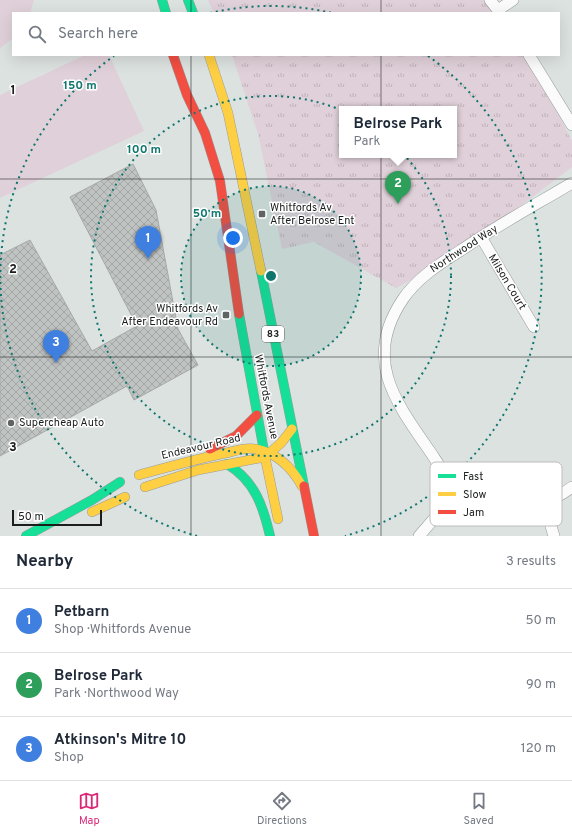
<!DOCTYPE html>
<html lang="en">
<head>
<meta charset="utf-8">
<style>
  :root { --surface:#fff; --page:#f2f2f3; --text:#1f2937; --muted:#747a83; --line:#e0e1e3; --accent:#db2777 }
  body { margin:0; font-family:Overpass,sans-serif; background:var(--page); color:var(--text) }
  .scale { position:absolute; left:12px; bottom:10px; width:90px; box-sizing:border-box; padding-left:4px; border:2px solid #1b1e1d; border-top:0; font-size:11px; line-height:14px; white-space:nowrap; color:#1b1e1d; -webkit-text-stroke:3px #fff; paint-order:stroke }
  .you { position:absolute; left:233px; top:238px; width:14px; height:14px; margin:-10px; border:3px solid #fff; border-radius:50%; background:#1a73e8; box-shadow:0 0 0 6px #1a73e833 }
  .badge { display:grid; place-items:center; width:26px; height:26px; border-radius:50%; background:var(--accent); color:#fff; font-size:13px; font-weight:700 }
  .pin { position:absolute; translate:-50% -33px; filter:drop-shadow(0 1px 2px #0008) }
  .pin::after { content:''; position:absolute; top:21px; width:14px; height:12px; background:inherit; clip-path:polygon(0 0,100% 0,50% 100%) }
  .popup { position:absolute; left:339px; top:106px; width:118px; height:52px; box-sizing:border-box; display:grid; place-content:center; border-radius:0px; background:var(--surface); filter:drop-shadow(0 1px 3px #0005); font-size:13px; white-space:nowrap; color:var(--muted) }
  .popup b { font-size:15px; color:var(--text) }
  .popup::after { content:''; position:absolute; left:50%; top:100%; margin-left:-8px; border:8px solid transparent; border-top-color:var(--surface) }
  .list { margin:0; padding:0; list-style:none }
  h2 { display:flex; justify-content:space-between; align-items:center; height:52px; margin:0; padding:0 16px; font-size:17px }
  h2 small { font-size:13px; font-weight:400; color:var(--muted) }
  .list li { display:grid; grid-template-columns:26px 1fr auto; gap:12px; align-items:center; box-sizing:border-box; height:64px; padding:0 16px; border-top:1px solid var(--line) }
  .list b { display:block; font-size:15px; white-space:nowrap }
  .list p { margin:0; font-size:13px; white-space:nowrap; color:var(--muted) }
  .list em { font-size:13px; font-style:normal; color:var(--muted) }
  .icon { flex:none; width:22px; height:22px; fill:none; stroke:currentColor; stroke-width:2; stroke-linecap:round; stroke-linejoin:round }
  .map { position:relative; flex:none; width:572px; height:536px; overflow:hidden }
  .search { position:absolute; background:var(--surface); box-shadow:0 4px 16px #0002; left:12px; right:12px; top:12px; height:44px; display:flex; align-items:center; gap:10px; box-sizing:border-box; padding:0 14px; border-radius:0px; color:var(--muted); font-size:15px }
  .sheet { height:244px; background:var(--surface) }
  nav { display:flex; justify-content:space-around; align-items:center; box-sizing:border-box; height:56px; border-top:1px solid var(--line); background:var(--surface); font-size:11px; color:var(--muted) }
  nav a { display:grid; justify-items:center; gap:2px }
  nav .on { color:var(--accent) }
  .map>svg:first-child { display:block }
</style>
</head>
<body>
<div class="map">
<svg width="572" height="536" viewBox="0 0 572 536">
  <defs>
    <pattern id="grass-tufts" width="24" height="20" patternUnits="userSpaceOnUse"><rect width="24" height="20" fill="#e0d0d9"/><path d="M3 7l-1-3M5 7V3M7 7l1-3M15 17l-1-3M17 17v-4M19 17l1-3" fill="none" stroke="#c0b2ba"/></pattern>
    <pattern id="building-cross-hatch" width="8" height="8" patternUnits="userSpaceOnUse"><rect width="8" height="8" fill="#bfc3c2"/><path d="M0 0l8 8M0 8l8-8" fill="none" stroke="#a4a7a6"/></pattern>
  </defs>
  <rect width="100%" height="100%" fill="#dce2e0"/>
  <!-- grass -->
  <path fill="url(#grass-tufts)" fill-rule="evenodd" d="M 208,0 L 497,0 L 506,13 L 214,13 Z
    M 232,55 L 528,55 L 572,141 L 572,167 L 473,242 L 436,266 L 396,288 L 314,242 L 282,249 L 258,134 ZM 342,109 L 454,109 L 454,155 L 342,155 Z"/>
  <!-- pitch -->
  <path fill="#e0d0d9" d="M 0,0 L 34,0 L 30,13 L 13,13 L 13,38 L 0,48 Z
    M 85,55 L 109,55 L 144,131 L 0,198 L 0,95 Z"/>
  <!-- building -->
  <path fill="url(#building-cross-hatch)" stroke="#a6a9a8" d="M 133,164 L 156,210 L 178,329 L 198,365 L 134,400 L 127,386 L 0,456 L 0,255 L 30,240 L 92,351 L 137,326 L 70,197 Z"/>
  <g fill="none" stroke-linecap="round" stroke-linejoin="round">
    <!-- street casing -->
    <g stroke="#989c9b" stroke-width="12">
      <path id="street" d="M 490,0 L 500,13
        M 498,10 L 513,0
        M 529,55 L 572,125
        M 572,183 C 535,205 498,225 463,249 C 441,263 418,277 403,299 C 363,358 394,400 429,450 C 436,460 450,484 460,490 C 483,504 517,509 543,503 C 552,500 564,493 572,487
        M 481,237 L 534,327
        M 544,503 L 554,536
        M 419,536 L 459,490"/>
    </g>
    <!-- fast casing -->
    <g stroke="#989c9b" stroke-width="10">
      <path id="fast" d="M 162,0 L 166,13
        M 188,0 L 193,13
        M 261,271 L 304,486
        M 239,314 L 264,451
        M 227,464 C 255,481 263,506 270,536
        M 26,536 L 92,500 L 120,482"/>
    </g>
    <!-- slow casing -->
    <g stroke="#989c9b" stroke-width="10">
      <path id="slow" d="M 209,55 L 228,113 L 261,271
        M 265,457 L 278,519
        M 139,475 C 168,467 196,459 226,453 C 235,451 246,447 256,449 C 277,453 292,468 302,486
        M 145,487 L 198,470 L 265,457 L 281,443 L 292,429
        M 92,512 L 125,497"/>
    </g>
    <!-- jam casing -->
    <g stroke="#989c9b" stroke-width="10">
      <path id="jam" d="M 173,55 L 187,95 L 205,133 L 220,181 L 239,314
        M 210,449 L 236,436 L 257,415
        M 304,486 L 314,536"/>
    </g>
    <!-- street -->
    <use href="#street" stroke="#fafbfa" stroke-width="11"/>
    <!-- fast -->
    <use href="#fast" stroke="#16e098" stroke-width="9"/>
    <!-- slow -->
    <use href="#slow" stroke="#ffcf43" stroke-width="9"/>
    <!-- jam -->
    <use href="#jam" stroke="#f24e42" stroke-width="9"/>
  </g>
  <!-- grid -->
  <path fill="none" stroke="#1b1e1d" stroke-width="1" stroke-opacity="0.55" d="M 191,0 L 191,13M 381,0 L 381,13M 191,55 L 191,536M 381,55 L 381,536M 0,179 L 572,179M 0,357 L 572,357"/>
  <!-- distance rings -->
  <circle cx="271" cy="276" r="90" fill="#0f766e" fill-opacity=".12"/>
  <g fill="none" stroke="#0f766e" stroke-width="2" stroke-dasharray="2 4">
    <circle cx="271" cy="276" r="90"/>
    <circle cx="271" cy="276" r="180"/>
    <path d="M197 536A270 270 0 0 1 114 56M210 13A270 270 0 0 1 332 13M428 56A270 270 0 0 1 345 536"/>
  </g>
  <!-- markers -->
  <g fill="#5f6361" stroke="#fff" stroke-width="1.5">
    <rect x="258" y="210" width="8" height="8" rx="2"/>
    <rect x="222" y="311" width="8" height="8" rx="2"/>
    <circle cx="11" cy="423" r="4"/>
  </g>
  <g text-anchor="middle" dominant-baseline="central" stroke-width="3" stroke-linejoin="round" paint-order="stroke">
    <!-- shield labels -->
    <rect fill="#fff" stroke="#5f6261" stroke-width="1" x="262" y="326" width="22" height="16" rx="3"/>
    <g font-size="10" font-weight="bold" fill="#1b1e1d">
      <text x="273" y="334">83</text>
    </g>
    <!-- poi labels -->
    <g font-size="11" fill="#1b1e1d" stroke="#fff" text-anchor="start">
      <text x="270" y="208">Whitfords Av<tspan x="270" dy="13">After Belrose Ent</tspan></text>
      <text x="218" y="309" text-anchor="end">Whitfords Av<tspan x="218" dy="13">After Endeavour Rd</tspan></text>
      <text x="19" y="423">Supercheap Auto</text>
    </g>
    <!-- street labels -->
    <g font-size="11" fill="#1b1e1d" stroke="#fff">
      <text transform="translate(464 249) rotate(-33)">Northwood Way</text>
      <text transform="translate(507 282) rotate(59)">Milson Court</text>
      <text transform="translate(266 397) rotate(79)">Whitfords Avenue</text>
      <text transform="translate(201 447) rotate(-13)">Endeavour Road</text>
    </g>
  </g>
  <!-- legend -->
  <rect x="430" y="462" width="132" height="64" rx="6" fill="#fff" stroke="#bbbcbb" stroke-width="1"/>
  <rect x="438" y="474" width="18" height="4" fill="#16e098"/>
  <rect x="438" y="492" width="18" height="4" fill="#ffcf43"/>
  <rect x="438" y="510" width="18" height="4" fill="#f24e42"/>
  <g font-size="11" fill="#1b1e1d">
    <text x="463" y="480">Fast</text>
    <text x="463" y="498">Slow</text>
    <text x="463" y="516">Jam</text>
  </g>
  <g font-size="13" text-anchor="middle" font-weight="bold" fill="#1b1e1d" stroke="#fff" stroke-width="3" stroke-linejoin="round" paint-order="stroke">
    <text x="13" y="94">1</text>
    <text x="13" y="273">2</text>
    <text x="13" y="451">3</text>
  </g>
  <circle cx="271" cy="276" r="6" fill="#0f766e" stroke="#fff" stroke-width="2"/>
  <g font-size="12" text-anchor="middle" font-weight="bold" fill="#0f766e" stroke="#fff" stroke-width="3" stroke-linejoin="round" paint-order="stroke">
    <text x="80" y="89">150 m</text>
    <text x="144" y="153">100 m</text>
    <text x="207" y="217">50 m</text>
  </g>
</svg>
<div class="scale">50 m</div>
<div class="you"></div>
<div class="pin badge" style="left:148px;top:259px;background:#3f7fe0">1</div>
<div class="pin badge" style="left:398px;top:204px;background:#2e9e5b">2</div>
<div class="popup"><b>Belrose Park</b>Park</div>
<div class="pin badge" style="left:56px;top:363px;background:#3f7fe0">3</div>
<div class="search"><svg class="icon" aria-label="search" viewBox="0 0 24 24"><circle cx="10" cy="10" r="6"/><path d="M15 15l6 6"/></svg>Search here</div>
</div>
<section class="sheet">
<h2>Nearby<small>3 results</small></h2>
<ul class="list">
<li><span class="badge" style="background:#3f7fe0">1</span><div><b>Petbarn</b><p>Shop · Whitfords Avenue</p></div><em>50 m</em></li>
<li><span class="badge" style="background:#2e9e5b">2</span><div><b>Belrose Park</b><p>Park · Northwood Way</p></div><em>90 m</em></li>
<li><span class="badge" style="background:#3f7fe0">3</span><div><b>Atkinson's Mitre 10</b><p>Shop</p></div><em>120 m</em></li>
</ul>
</section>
<nav>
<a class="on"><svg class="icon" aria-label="map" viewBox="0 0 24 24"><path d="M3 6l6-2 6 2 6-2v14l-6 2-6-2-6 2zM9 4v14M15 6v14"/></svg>Map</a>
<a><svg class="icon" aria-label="directions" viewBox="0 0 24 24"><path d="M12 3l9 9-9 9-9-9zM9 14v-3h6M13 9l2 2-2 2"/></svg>Directions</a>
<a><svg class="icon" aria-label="saved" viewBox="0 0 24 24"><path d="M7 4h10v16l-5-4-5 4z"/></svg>Saved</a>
</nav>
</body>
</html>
